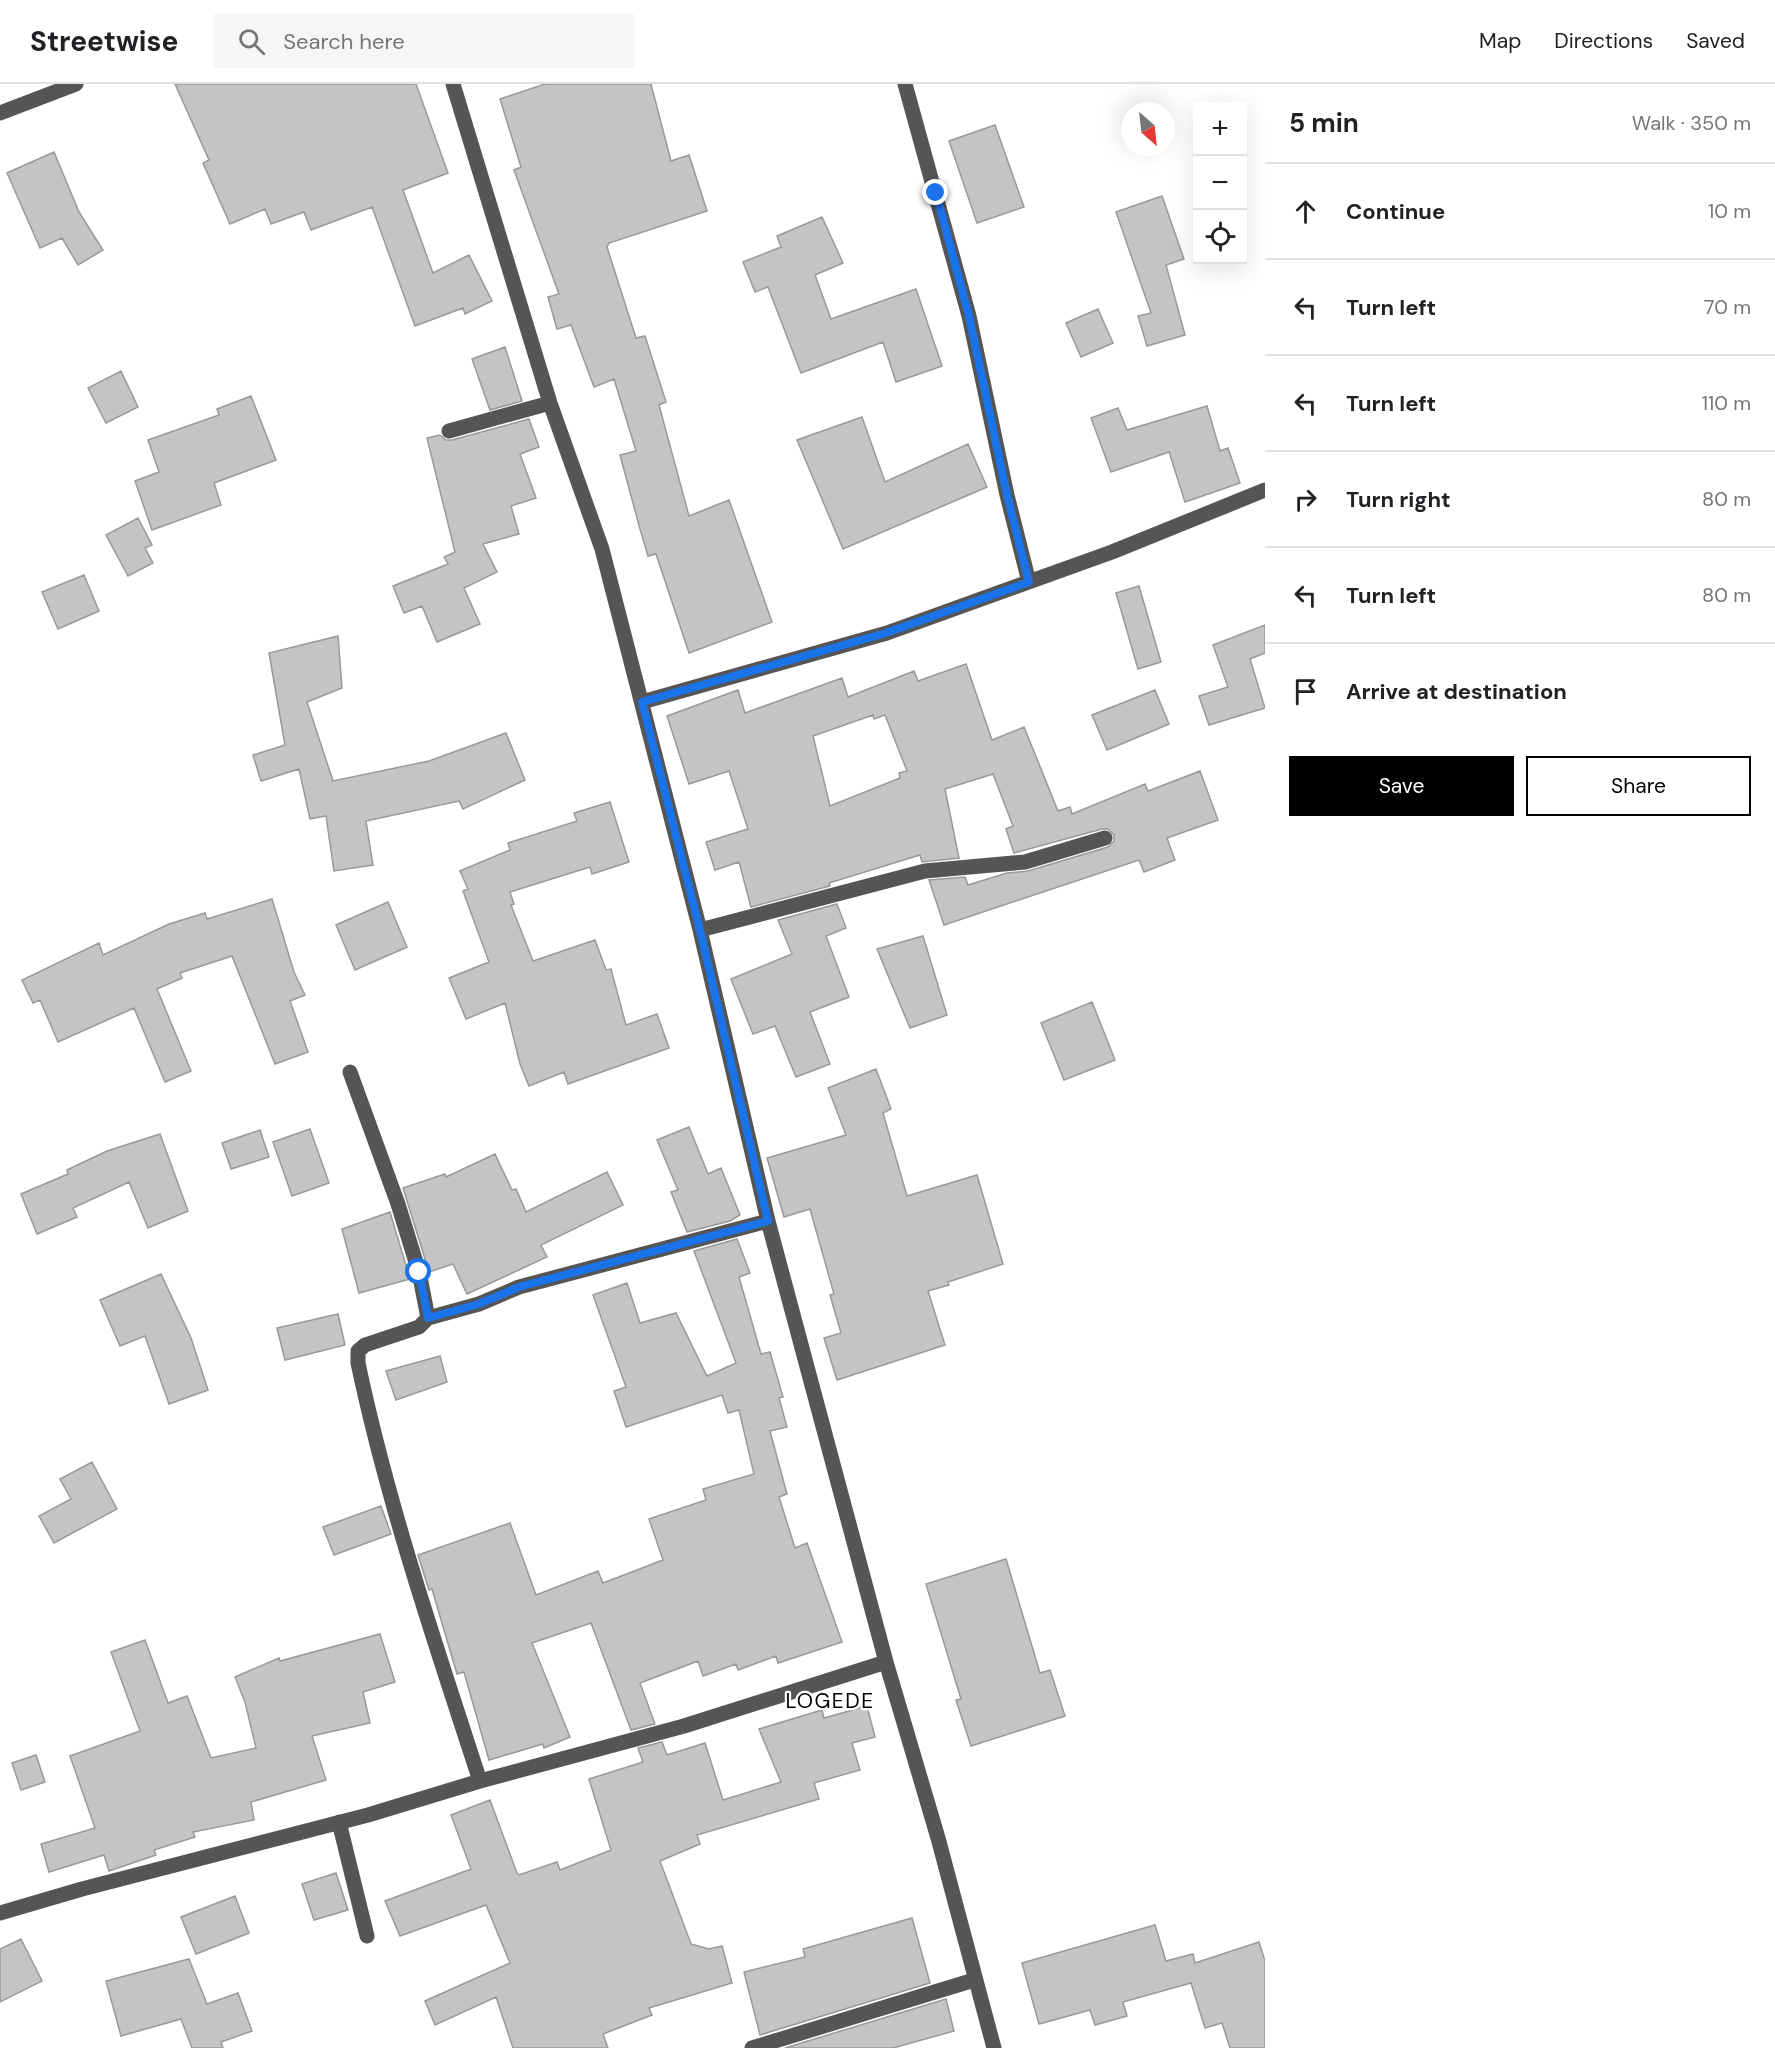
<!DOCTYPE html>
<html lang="en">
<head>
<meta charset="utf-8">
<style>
  :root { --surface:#fff; --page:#f6f6f6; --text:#202124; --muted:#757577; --line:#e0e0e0; --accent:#000 }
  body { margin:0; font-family:"DM Sans",sans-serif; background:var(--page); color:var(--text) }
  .controls { position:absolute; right:18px; top:18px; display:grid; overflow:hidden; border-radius:0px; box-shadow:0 6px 24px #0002 }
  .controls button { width:54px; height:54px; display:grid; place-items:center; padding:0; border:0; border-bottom:2px solid var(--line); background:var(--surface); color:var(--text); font:30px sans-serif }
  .compass { position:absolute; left:1121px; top:18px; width:54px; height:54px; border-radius:50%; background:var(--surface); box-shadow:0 6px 24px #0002; rotate:153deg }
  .stop { position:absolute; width:18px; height:18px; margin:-14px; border:4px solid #1a73e8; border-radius:50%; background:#fff }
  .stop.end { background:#1a73e8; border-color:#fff; box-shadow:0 2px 6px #0008 }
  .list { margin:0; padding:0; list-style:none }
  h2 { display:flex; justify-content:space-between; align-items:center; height:78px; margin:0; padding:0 24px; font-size:26px }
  h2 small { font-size:20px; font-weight:400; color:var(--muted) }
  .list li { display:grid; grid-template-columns:39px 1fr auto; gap:18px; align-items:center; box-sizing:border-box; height:96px; padding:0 24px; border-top:2px solid var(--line) }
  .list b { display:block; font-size:22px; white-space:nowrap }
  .list em { font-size:20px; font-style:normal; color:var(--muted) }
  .actions { display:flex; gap:12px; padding:18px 24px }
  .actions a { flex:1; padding:14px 0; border:2px solid var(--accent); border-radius:0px; text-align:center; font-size:21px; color:var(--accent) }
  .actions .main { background:var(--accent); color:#fff }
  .icon { flex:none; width:33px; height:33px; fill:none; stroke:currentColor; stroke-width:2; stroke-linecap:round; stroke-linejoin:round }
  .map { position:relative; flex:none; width:1265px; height:1964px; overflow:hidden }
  header { display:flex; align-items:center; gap:36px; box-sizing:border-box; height:84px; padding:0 30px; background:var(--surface); border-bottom:2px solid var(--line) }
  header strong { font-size:28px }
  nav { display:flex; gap:33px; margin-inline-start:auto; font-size:21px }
  .search { width:420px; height:54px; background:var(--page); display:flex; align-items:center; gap:15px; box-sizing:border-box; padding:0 21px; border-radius:0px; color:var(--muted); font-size:22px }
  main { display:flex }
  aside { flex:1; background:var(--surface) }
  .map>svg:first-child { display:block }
</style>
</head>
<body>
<header>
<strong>Streetwise</strong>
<div class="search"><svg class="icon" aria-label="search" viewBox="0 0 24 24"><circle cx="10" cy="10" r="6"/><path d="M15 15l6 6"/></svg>Search here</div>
<nav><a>Map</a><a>Directions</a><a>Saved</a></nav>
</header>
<main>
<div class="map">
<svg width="1265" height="1964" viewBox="0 0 1265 1964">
  <rect width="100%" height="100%" fill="#fff"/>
  <!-- building -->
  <path fill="#c4c4c4" stroke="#999" stroke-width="1.5" fill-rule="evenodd" d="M 175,0 L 416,0 L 448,89 L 403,106 L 433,189 L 469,171 L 492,217 L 465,230 L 463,224 L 415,242 L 372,123 L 311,146 L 304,128 L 271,140 L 265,125 L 230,140 L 203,79 L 209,76 Z
    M 545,0 L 651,0 L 671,77 L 689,71 L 707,127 L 609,159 L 607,163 L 636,254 L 645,252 L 666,318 L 659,321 L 689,432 L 729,416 L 772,538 L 689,569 L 656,470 L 648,472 L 640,445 L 620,371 L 636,367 L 614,295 L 594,303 L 571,241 L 557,245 L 548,213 L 559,210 L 514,86 L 521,83 L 500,15 Z
    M 995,41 L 1024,123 L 977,139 L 949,57 Z
    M 54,68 L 79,128 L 103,166 L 78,181 L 62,154 L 40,164 L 7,89 Z
    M 1162,112 L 1184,175 L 1166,181 L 1185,251 L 1147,262 L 1138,232 L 1151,229 L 1116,128 Z
    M 822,133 L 843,179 L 815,191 L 831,235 L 916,205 L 942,282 L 896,298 L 883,258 L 801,289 L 768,203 L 755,208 L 743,178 L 781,163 L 777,152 Z
    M 1098,225 L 1113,259 L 1081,273 L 1066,239 Z
    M 505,263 L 522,317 L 490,326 L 472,275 Z
    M 121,287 L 138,323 L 106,339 L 88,304 Z
    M 251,312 L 276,376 L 214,399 L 221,421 L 152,446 L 135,397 L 159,388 L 148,356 L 219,331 L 217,325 Z
    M 1207,322 L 1220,367 L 1228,364 L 1240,399 L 1185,418 L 1169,368 L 1111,388 L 1091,334 L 1118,324 L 1127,346 Z
    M 862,333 L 885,398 L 968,360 L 987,403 L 843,465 L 797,356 Z
    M 529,335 L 539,363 L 520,370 L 536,414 L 511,422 L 519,450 L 483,460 L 497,488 L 464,504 L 480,540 L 437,558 L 422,522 L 404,529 L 393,502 L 448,480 L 444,473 L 455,468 L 427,354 L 440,351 L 446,356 L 452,356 Z
    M 138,434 L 152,461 L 145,464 L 153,479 L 128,492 L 106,451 Z
    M 84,491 L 99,527 L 58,545 L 42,508 Z
    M 1139,502 L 1161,578 L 1138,585 L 1116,509 Z
    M 1265,541 L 1265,569 L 1250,575 L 1265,624 L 1209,641 L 1199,612 L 1228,603 L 1213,561 Z
    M 338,552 L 342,604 L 307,618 L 333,697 L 429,677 L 506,649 L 525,696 L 463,725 L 459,717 L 366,737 L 373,781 L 334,787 L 326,732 L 310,735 L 299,685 L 261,697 L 253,671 L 285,661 L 269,569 Z
    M 966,580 L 992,656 L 1024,643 L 1058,727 L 1070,723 L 1072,730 L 1145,700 L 1148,707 L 1200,687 L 1218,736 L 1167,754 L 1175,776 L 1144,788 L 1139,776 L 944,841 L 929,796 L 965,793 L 968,801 L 1007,789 L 1028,787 L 1108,763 L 1114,757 L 1114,751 L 1108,745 L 1102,745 L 1014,769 L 1006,745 L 1013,742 L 993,690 L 945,705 L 959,774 L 922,778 L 920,771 L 829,799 L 830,802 L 751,823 L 739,778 L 715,786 L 706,758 L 748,745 L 729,687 L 689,700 L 667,632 L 738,606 L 745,629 L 842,594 L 848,613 L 914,587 L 918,597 ZM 873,631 L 874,635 L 885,631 L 907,687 L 899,689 L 900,694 L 830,722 L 813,652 Z
    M 1155,606 L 1169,640 L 1107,666 L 1092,631 Z
    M 610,718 L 629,778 L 592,790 L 590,783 L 510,808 L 514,820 L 511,821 L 533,877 L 595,856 L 606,886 L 611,885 L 626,941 L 657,930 L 669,964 L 568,1000 L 564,988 L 529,1002 L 520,980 L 505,919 L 466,935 L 449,894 L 489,878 L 463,807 L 468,805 L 460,787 L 510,766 L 508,759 L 577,737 L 574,729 Z
    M 272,815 L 294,888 L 305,911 L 290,917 L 308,968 L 275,980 L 232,872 L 180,889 L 182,894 L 157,905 L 191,987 L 165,998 L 134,924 L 58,958 L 40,916 L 33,919 L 22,896 L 99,859 L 103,871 L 169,840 L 205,829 L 207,835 Z
    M 388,818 L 407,863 L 355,886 L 336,841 Z
    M 837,820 L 846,844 L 826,852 L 849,913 L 810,928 L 830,980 L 796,993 L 775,942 L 753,950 L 731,895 L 792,870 L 778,836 Z
    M 923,852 L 947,931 L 910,944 L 877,865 Z
    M 1092,918 L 1115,976 L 1064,996 L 1041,939 Z
    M 876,985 L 891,1025 L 883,1029 L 907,1112 L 977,1091 L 1003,1180 L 948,1198 L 949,1201 L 928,1207 L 945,1261 L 837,1296 L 824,1254 L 841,1249 L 830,1211 L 834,1210 L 810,1125 L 784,1133 L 767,1074 L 846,1051 L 828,1004 Z
    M 689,1043 L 708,1090 L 721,1084 L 740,1131 L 730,1137 L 687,1148 L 671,1108 L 678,1106 L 657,1056 Z
    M 310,1045 L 329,1099 L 292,1112 L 273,1058 Z
    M 260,1046 L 269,1073 L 231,1085 L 222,1059 Z
    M 160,1050 L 188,1127 L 148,1144 L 129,1098 L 73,1124 L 77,1133 L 37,1150 L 21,1110 L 68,1090 L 67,1086 L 107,1067 Z
    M 495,1070 L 512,1106 L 516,1105 L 526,1128 L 607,1088 L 623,1121 L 541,1161 L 547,1173 L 467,1210 L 453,1180 L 429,1188 L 403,1104 L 445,1090 L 446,1093 Z
    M 390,1128 L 410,1195 L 359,1209 L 342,1145 Z
    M 737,1155 L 750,1189 L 739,1193 L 761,1270 L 770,1268 L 783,1313 L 779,1314 L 787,1343 L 770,1347 L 787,1410 L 779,1413 L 795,1464 L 807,1459 L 842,1558 L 778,1579 L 776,1572 L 738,1586 L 736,1580 L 703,1592 L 698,1577 L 640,1599 L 655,1640 L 631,1646 L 591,1539 L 532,1559 L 570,1653 L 544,1664 L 543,1660 L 489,1676 L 464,1588 L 457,1590 L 432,1505 L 429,1506 L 418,1471 L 510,1439 L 536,1511 L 598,1487 L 603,1499 L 663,1476 L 649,1435 L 706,1416 L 703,1405 L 754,1390 L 739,1326 L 728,1329 L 722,1311 L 626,1343 L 614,1307 L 626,1303 L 593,1211 L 627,1199 L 640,1239 L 676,1229 L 707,1292 L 736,1279 L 694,1167 Z
    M 161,1190 L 191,1254 L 208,1306 L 169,1320 L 145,1252 L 120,1262 L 100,1216 Z
    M 338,1230 L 345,1261 L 285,1276 L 277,1244 Z
    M 440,1272 L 447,1298 L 396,1316 L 386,1287 Z
    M 92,1378 L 117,1425 L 54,1459 L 39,1432 L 71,1415 L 60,1395 Z
    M 381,1422 L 391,1450 L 334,1471 L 323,1443 Z
    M 1006,1475 L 1040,1589 L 1050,1586 L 1065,1632 L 971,1662 L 956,1616 L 961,1615 L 926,1500 Z
    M 380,1550 L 395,1598 L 363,1608 L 370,1639 L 312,1652 L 326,1696 L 251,1718 L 254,1736 L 193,1748 L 195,1753 L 154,1766 L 156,1771 L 109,1787 L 104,1771 L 49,1788 L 41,1760 L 95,1744 L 70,1672 L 140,1647 L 111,1568 L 145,1556 L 168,1619 L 187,1612 L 211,1674 L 256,1664 L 245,1618 L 235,1593 L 279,1574 L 280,1577 Z
    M 867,1622 L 875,1653 L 852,1659 L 860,1686 L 814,1699 L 819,1715 L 697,1751 L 700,1760 L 660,1777 L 691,1860 L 709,1865 L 722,1862 L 732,1899 L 649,1924 L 652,1931 L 603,1950 L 608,1964 L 513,1964 L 496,1913 L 435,1941 L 425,1917 L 510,1879 L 486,1821 L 400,1852 L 385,1817 L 471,1785 L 451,1731 L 490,1716 L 517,1789 L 519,1791 L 557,1778 L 560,1786 L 611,1766 L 589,1695 L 643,1678 L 638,1664 L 662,1658 L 667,1671 L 705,1659 L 723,1716 L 781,1698 L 759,1645 L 822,1626 L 824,1634 Z
    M 36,1671 L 45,1698 L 21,1706 L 12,1679 Z
    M 336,1789 L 348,1826 L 314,1836 L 302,1800 Z
    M 235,1812 L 249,1849 L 196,1870 L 181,1833 Z
    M 912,1834 L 930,1899 L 760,1951 L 744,1888 L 805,1873 L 803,1865 Z
    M 1155,1841 L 1166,1877 L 1193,1870 L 1195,1879 L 1259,1858 L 1265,1877 L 1265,1964 L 1230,1964 L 1222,1939 L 1205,1944 L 1191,1899 L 1123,1918 L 1127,1932 L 1095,1941 L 1090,1926 L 1039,1940 L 1022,1879 Z
    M 21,1855 L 42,1897 L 0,1918 L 0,1865 Z
    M 189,1875 L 207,1920 L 238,1909 L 252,1947 L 221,1958 L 223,1964 L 192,1964 L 181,1935 L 121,1952 L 106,1897 Z
    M 946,1915 L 954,1947 L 893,1964 L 785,1964 Z"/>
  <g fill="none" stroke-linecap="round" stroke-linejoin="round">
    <!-- minor -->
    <path stroke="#555" stroke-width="15" d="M 453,0 L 550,319 L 602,465 L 700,846 L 768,1137 L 886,1578 L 938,1754 L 994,1964
      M 905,0 L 969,232 L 1007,411 L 1029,498
      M 0,29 L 76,0
      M 449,347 L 550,319
      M 642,618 L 887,549 L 1112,468 L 1265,406
      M 700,846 L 925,787 L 1025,778 L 1105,754
      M 350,988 L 398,1120 L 419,1188 L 428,1234
      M 480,1697 C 435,1559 388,1421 358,1279 L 358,1267 L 365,1261 L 419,1243 L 428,1234 L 479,1220 L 519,1203 L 768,1137
      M 339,1738 L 367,1852
      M 0,1829 L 82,1805 L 368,1731 L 480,1697 L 684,1642 L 886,1578
      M 752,1964 L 974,1896"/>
  </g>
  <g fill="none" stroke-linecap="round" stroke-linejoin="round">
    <!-- route -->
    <path stroke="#1a73e8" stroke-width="8" d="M 419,1188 L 428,1234 L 479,1220 L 519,1203 L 768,1137 L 700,846 L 642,618 L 886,549 L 1029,498 L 1007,411 L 969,232 L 936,109"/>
  </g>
  <g text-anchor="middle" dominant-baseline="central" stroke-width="4.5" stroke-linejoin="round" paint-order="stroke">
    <!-- quarter labels -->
    <g font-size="21" letter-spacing="1.5" fill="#000" stroke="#fff">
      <text x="830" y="1617">LOGEDE</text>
    </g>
  </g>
</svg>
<div class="controls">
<button>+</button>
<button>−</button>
<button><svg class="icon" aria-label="locate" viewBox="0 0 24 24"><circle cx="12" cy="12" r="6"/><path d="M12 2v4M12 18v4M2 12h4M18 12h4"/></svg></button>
</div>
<svg class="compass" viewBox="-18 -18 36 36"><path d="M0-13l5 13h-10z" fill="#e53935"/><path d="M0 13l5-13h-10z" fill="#757577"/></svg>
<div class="stop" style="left:419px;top:1188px"></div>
<div class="stop end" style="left:936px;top:109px"></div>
</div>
<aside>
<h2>5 min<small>Walk · 350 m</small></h2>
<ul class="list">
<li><svg class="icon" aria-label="ahead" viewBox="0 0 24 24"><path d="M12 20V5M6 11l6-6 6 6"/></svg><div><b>Continue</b></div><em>10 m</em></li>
<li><svg class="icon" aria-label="left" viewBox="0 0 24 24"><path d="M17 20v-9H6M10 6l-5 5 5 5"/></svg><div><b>Turn left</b></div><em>70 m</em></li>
<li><svg class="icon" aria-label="left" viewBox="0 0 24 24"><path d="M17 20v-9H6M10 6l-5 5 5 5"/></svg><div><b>Turn left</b></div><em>110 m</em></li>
<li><svg class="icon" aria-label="right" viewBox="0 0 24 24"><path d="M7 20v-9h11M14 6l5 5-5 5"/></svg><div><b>Turn right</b></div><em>80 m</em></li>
<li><svg class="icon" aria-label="left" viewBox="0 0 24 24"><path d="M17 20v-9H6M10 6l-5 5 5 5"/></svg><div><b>Turn left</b></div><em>80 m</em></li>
<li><svg class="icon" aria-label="arrive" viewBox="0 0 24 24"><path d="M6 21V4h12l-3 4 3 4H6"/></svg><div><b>Arrive at destination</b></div></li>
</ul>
<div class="actions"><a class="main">Save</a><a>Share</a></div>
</aside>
</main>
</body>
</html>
